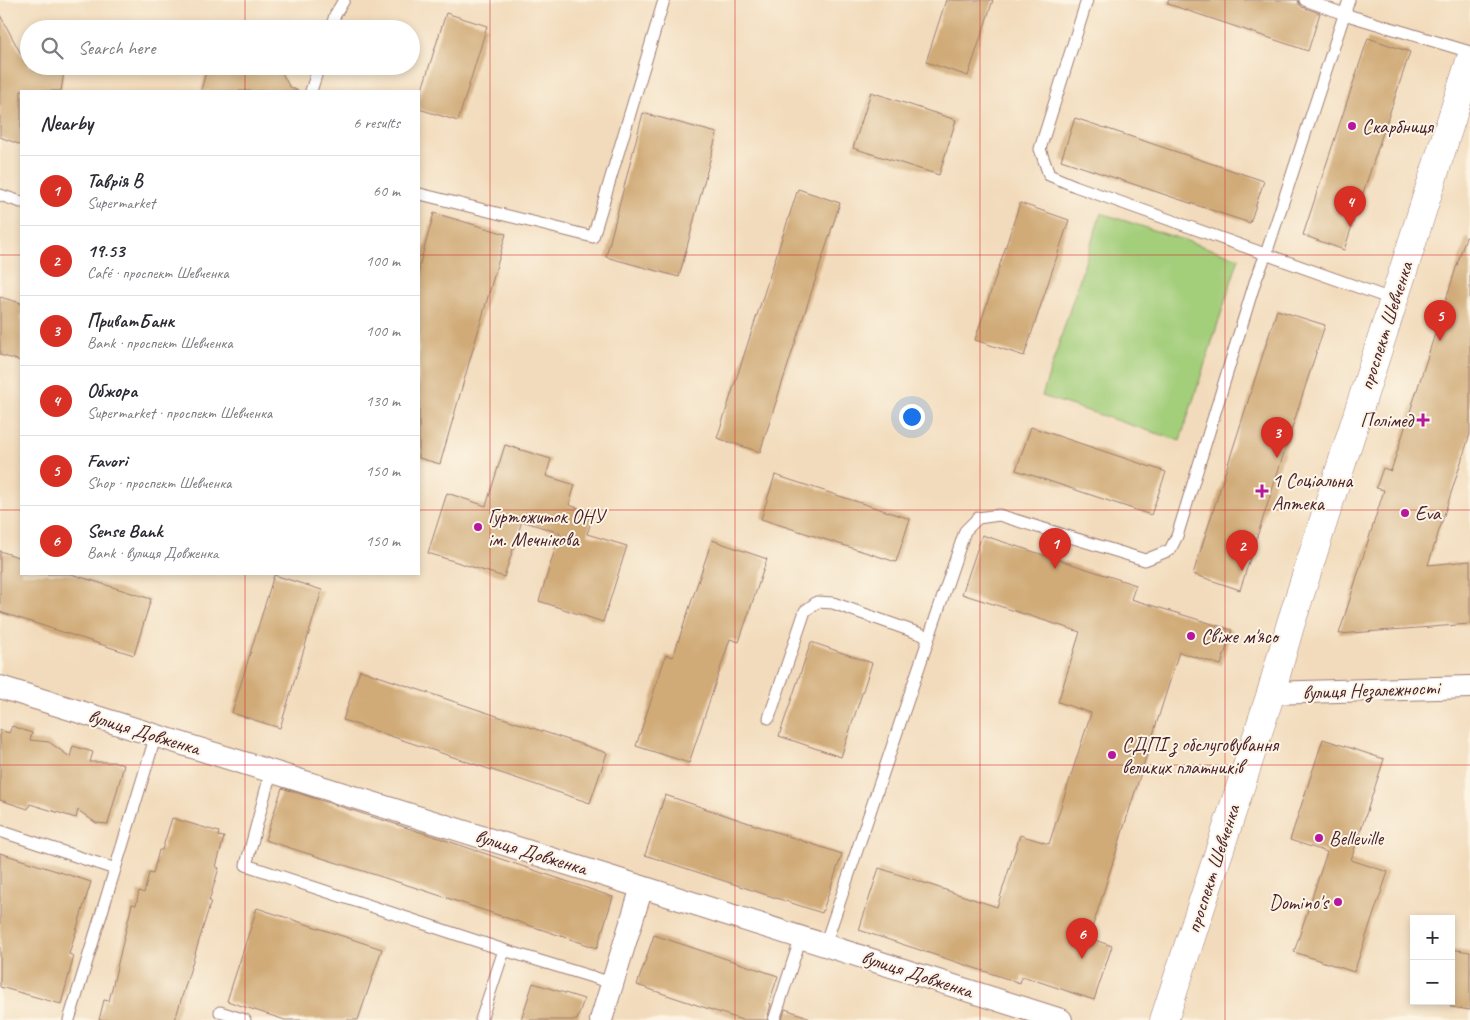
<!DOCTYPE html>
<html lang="en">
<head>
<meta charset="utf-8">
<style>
  :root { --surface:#fff; --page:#f7f7f7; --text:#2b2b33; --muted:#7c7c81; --line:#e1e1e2; --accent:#d93025 }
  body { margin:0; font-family:Caveat,sans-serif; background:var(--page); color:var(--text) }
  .controls { position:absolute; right:15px; bottom:15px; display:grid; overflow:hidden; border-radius:0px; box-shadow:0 2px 8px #0003 }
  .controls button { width:45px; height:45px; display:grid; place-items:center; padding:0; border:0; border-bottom:1px solid var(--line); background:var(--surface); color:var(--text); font:25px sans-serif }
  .you { position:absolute; left:911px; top:416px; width:18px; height:18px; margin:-12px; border:4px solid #fff; border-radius:50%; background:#1a73e8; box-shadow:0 0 0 8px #1a73e833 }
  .badge { display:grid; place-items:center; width:32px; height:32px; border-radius:50%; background:var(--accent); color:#fff; font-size:16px; font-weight:700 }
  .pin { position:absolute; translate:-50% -41px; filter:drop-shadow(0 1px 2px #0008) }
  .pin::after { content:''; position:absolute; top:26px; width:18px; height:15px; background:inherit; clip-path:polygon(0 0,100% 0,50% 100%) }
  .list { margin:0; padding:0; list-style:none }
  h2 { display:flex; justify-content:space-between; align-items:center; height:65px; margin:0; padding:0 20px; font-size:21px }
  h2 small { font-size:16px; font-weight:400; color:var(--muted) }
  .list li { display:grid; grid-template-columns:32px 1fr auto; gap:15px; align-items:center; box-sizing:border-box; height:70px; padding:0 20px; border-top:1px solid var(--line) }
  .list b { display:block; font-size:19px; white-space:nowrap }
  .list p { margin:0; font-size:16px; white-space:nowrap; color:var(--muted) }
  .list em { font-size:16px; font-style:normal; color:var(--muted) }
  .icon { flex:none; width:28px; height:28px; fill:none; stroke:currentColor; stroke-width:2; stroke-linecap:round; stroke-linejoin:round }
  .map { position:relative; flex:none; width:1470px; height:1020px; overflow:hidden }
  .search { position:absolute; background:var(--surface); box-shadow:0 2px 8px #0003; left:20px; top:20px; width:400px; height:55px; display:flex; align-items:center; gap:12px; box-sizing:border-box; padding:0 18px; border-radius:28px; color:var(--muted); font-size:19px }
  .panel { position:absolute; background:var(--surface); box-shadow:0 2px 8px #0003; left:20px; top:90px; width:400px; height:485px; border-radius:0px }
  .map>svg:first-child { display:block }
</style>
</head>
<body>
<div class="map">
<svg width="1470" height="1020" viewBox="0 0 1470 1020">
  <rect width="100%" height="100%" fill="#fcf5e5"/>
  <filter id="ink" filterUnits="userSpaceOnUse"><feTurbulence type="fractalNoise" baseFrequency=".02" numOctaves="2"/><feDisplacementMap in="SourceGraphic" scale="10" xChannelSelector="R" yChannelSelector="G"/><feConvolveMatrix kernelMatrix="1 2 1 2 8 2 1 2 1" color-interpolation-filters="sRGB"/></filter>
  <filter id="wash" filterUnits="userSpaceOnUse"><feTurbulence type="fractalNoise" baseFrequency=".0096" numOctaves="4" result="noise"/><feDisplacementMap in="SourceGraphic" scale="20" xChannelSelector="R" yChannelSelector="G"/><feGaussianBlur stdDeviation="1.12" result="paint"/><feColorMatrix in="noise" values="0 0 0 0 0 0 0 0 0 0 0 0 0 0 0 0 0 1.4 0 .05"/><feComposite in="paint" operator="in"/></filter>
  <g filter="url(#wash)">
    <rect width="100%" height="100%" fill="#f2dbbc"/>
    <!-- green -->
    <path fill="#a3ce7a" stroke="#767652" d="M 1101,213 L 1239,258 L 1180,441 L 1042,396 Z"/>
    <g id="blocks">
      <!-- building -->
      <path fill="#d0aa77" d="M 946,0 L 993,0 L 968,76 L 926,62 Z
        M 1168,0 L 1298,0 L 1299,4 L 1302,7 L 1320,13 L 1308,51 L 1168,4 Z
        M 446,13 L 487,26 L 458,121 L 419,109 L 419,99 Z
        M 0,15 L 21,54 L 29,61 L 29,66 L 65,66 L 61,91 L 21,91 L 21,145 L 0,137 Z
        M 1368,38 L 1410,52 L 1344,250 L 1303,235 Z
        M 213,66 L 256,66 L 266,72 L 273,69 L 282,73 L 289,86 L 298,91 L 201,91 L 205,75 Z
        M 871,92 L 956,120 L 939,175 L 853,148 Z
        M 643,113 L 717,133 L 679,277 L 606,257 Z
        M 1075,118 L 1264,181 L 1250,223 L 1061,160 Z
        M 798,189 L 840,203 L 760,452 L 717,438 Z
        M 1020,203 L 1069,220 L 1024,356 L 975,340 Z
        M 434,213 L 506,234 L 440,464 L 419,458 L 419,267 Z
        M 1466,237 L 1470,238 L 1470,434 L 1428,565 L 1470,561 L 1470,624 L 1339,634 L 1384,490 L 1376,488 L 1383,468 L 1391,471 Z
        M 0,297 L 21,303 L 21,361 L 0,355 Z
        M 1277,310 L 1325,325 L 1240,590 L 1193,574 Z
        M 1031,427 L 1166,472 L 1151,515 L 1016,470 Z
        M 505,445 L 551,459 L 546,476 L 575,485 L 569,505 L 594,513 L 587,534 L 627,546 L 603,622 L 539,601 L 560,533 L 522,521 L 504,577 L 428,553 L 447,493 L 486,506 Z
        M 775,475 L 910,519 L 896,562 L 761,519 Z
        M 982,535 L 1136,585 L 1131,599 L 1232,630 L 1221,665 L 1179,652 L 1089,938 L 1112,946 L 1094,1000 L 1022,976 L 1020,983 L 859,930 L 879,868 L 997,907 L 1020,835 L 1049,844 L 1091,713 L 1058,702 L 1080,632 L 962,594 Z
        M 712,540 L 767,559 L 739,642 L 730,639 L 689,763 L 636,746 L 666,655 L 673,657 Z
        M 0,551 L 21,558 L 21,574 L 71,574 L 151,599 L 134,655 L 0,612 Z
        M 274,575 L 322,590 L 280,728 L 232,713 Z
        M 811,642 L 872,663 L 841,757 L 779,736 Z
        M 360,670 L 607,753 L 590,803 L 343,720 Z
        M 12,726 L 32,733 L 30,740 L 49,742 L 70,757 L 73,746 L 93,752 L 90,762 L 114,762 L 124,765 L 108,824 L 96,823 L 78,810 L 76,818 L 30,804 L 28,809 L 0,800 L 0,730 L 9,733 Z
        M 1323,739 L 1384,759 L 1351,860 L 1388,872 L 1354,972 L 1294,952 L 1327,852 L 1290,840 Z
        M 282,788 L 439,838 L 613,897 L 597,948 L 423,890 L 265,840 Z
        M 665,795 L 842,854 L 822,913 L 645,855 Z
        M 172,818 L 219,832 L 218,836 L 224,837 L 216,867 L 219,868 L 209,901 L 211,901 L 175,1020 L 99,1020 L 104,1000 L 109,1001 L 132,904 L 136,905 L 139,891 L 144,893 L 149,873 L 153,874 L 159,850 L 162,850 Z
        M 0,853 L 91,882 L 69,954 L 74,956 L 61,1004 L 0,987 Z
        M 257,908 L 382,949 L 358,1020 L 285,1020 L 227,1001 Z
        M 654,935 L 778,976 L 769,1003 L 771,1004 L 767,1020 L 742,1020 L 637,985 Z
        M 1451,949 L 1470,952 L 1470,1010 L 1451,1007 Z
        M 533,983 L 584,999 L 577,1020 L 521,1020 Z
        M 785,1009 L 808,1017 L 808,1020 L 782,1020 Z"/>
    </g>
  </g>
  <g filter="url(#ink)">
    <use href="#blocks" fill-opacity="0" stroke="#9e7d74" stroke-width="1"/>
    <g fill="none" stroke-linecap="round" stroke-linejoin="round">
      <!-- lane casing -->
      <g stroke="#9e7d74" stroke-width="13">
        <path id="lane" d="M 1087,0 L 1040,149 L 1049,175 L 1075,186 L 1394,300
          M 1305,0 L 1344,14 L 1470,52
          M 331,29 L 335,15 L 344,0
          M 311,91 L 319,66
          M 420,194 L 593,237 L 664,0
          M 0,195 L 21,202
          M 769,718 L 805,611 L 817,602 L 833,603 L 929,637
          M 271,771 L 246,865 L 504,950 L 481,1020
          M 0,831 L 115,869
          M 825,945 L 965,531 L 978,518 L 999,515 L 1145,560 L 1170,550 L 1177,536 L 1255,282 L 1266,254 L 1349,0
          M 504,950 L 612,983
          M 220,1012 L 245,1020
          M 69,1020 L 156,735
          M 774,1020 L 801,937"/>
      </g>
      <!-- street casing -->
      <g stroke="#9e7d74" stroke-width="24">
        <path id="street" d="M 0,687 L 642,887 L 1061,1020
          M 1271,693 L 1470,687
          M 601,1020 L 642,887"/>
      </g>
      <!-- secondary casing -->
      <g stroke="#9e7d74" stroke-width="29">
        <path id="secondary" d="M 1164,1020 L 1271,693 L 1290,626 L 1470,61"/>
      </g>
      <!-- lane -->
      <use href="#lane" stroke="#fff" stroke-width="11"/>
      <!-- street -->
      <use href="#street" stroke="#fff" stroke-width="22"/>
      <!-- secondary -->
      <use href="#secondary" stroke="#fff" stroke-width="28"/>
    </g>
  </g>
  <!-- grid -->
  <path fill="none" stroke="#d62828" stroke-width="1" stroke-opacity="0.55" d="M 245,0 L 245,29M 490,0 L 490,1020M 735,0 L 735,1020M 980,0 L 980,1020M 1225,0 L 1225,1020M 245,66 L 245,91M 0,255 L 21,255M 419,255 L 1470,255M 0,510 L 21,510M 419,510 L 1470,510M 245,574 L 245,1020M 0,765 L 1470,765"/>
  <!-- markers -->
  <g fill="#b5179e" stroke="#fcf5e5" stroke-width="2">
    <circle cx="1352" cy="126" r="5"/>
    <path d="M1420.5 412.5h5v5h5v5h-5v5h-5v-5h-5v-5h5z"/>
    <path d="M1259.5 483.5h5v5h5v5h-5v5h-5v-5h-5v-5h5z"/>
    <circle cx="1405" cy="513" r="5"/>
    <circle cx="478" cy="527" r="5"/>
    <circle cx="1191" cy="636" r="5"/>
    <circle cx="1112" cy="755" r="5"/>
    <circle cx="1319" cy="838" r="5"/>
    <circle cx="1338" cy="902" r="5"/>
  </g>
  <g text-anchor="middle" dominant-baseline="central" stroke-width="4" stroke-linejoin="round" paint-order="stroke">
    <!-- poi labels -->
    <g font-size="20" fill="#4a1f2b" stroke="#fcf5e5" text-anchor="start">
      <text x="1362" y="126">Скарбниця</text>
      <text x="1413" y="420" text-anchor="end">Полімед</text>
      <text x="1272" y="480">1 Соціальна<tspan x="1272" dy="23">Аптека</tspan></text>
      <text x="1415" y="513">Eva</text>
      <text x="488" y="516">Гуртожиток ОНУ<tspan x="488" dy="23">ім. Мечнікова</tspan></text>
      <text x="1201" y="636">Свіже м'ясо</text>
      <text x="1122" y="744">СДПІ з обслуговування<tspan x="1122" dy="23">великих платників</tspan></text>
      <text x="1329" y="838">Belleville</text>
      <text x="1328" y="902" text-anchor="end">Domino's</text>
    </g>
    <!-- street labels -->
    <g font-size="20" fill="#4a1f2b" stroke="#fcf5e5">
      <text transform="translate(1386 326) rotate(-72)">проспект Шевченка</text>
      <text transform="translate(1371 690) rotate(-2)">вулиця Незалежності</text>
      <text transform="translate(144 732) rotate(17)">вулиця Довженка</text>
      <text transform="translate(531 852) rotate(17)">вулиця Довженка</text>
      <text transform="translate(1213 869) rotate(-72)">проспект Шевченка</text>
      <text transform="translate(917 974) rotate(18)">вулиця Довженка</text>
    </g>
  </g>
</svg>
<div class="controls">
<button>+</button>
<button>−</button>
</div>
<div class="you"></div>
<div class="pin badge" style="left:1055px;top:569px">1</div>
<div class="pin badge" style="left:1242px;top:571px">2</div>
<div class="pin badge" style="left:1277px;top:458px">3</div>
<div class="pin badge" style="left:1350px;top:227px">4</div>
<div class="pin badge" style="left:1440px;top:341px">5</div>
<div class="pin badge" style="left:1082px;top:959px">6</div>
<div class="search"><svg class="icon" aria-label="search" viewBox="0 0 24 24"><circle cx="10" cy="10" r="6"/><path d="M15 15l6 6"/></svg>Search here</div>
<section class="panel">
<h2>Nearby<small>6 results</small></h2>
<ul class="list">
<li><span class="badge">1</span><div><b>Таврія В</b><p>Supermarket</p></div><em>60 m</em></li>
<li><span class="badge">2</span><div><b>19.53</b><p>Café · проспект Шевченка</p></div><em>100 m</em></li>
<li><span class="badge">3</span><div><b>ПриватБанк</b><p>Bank · проспект Шевченка</p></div><em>100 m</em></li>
<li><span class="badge">4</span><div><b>Обжора</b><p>Supermarket · проспект Шевченка</p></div><em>130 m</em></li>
<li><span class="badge">5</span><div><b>Favori</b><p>Shop · проспект Шевченка</p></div><em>150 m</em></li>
<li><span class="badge">6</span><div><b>Sense Bank</b><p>Bank · вулиця Довженка</p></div><em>150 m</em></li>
</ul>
</section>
</div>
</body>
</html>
